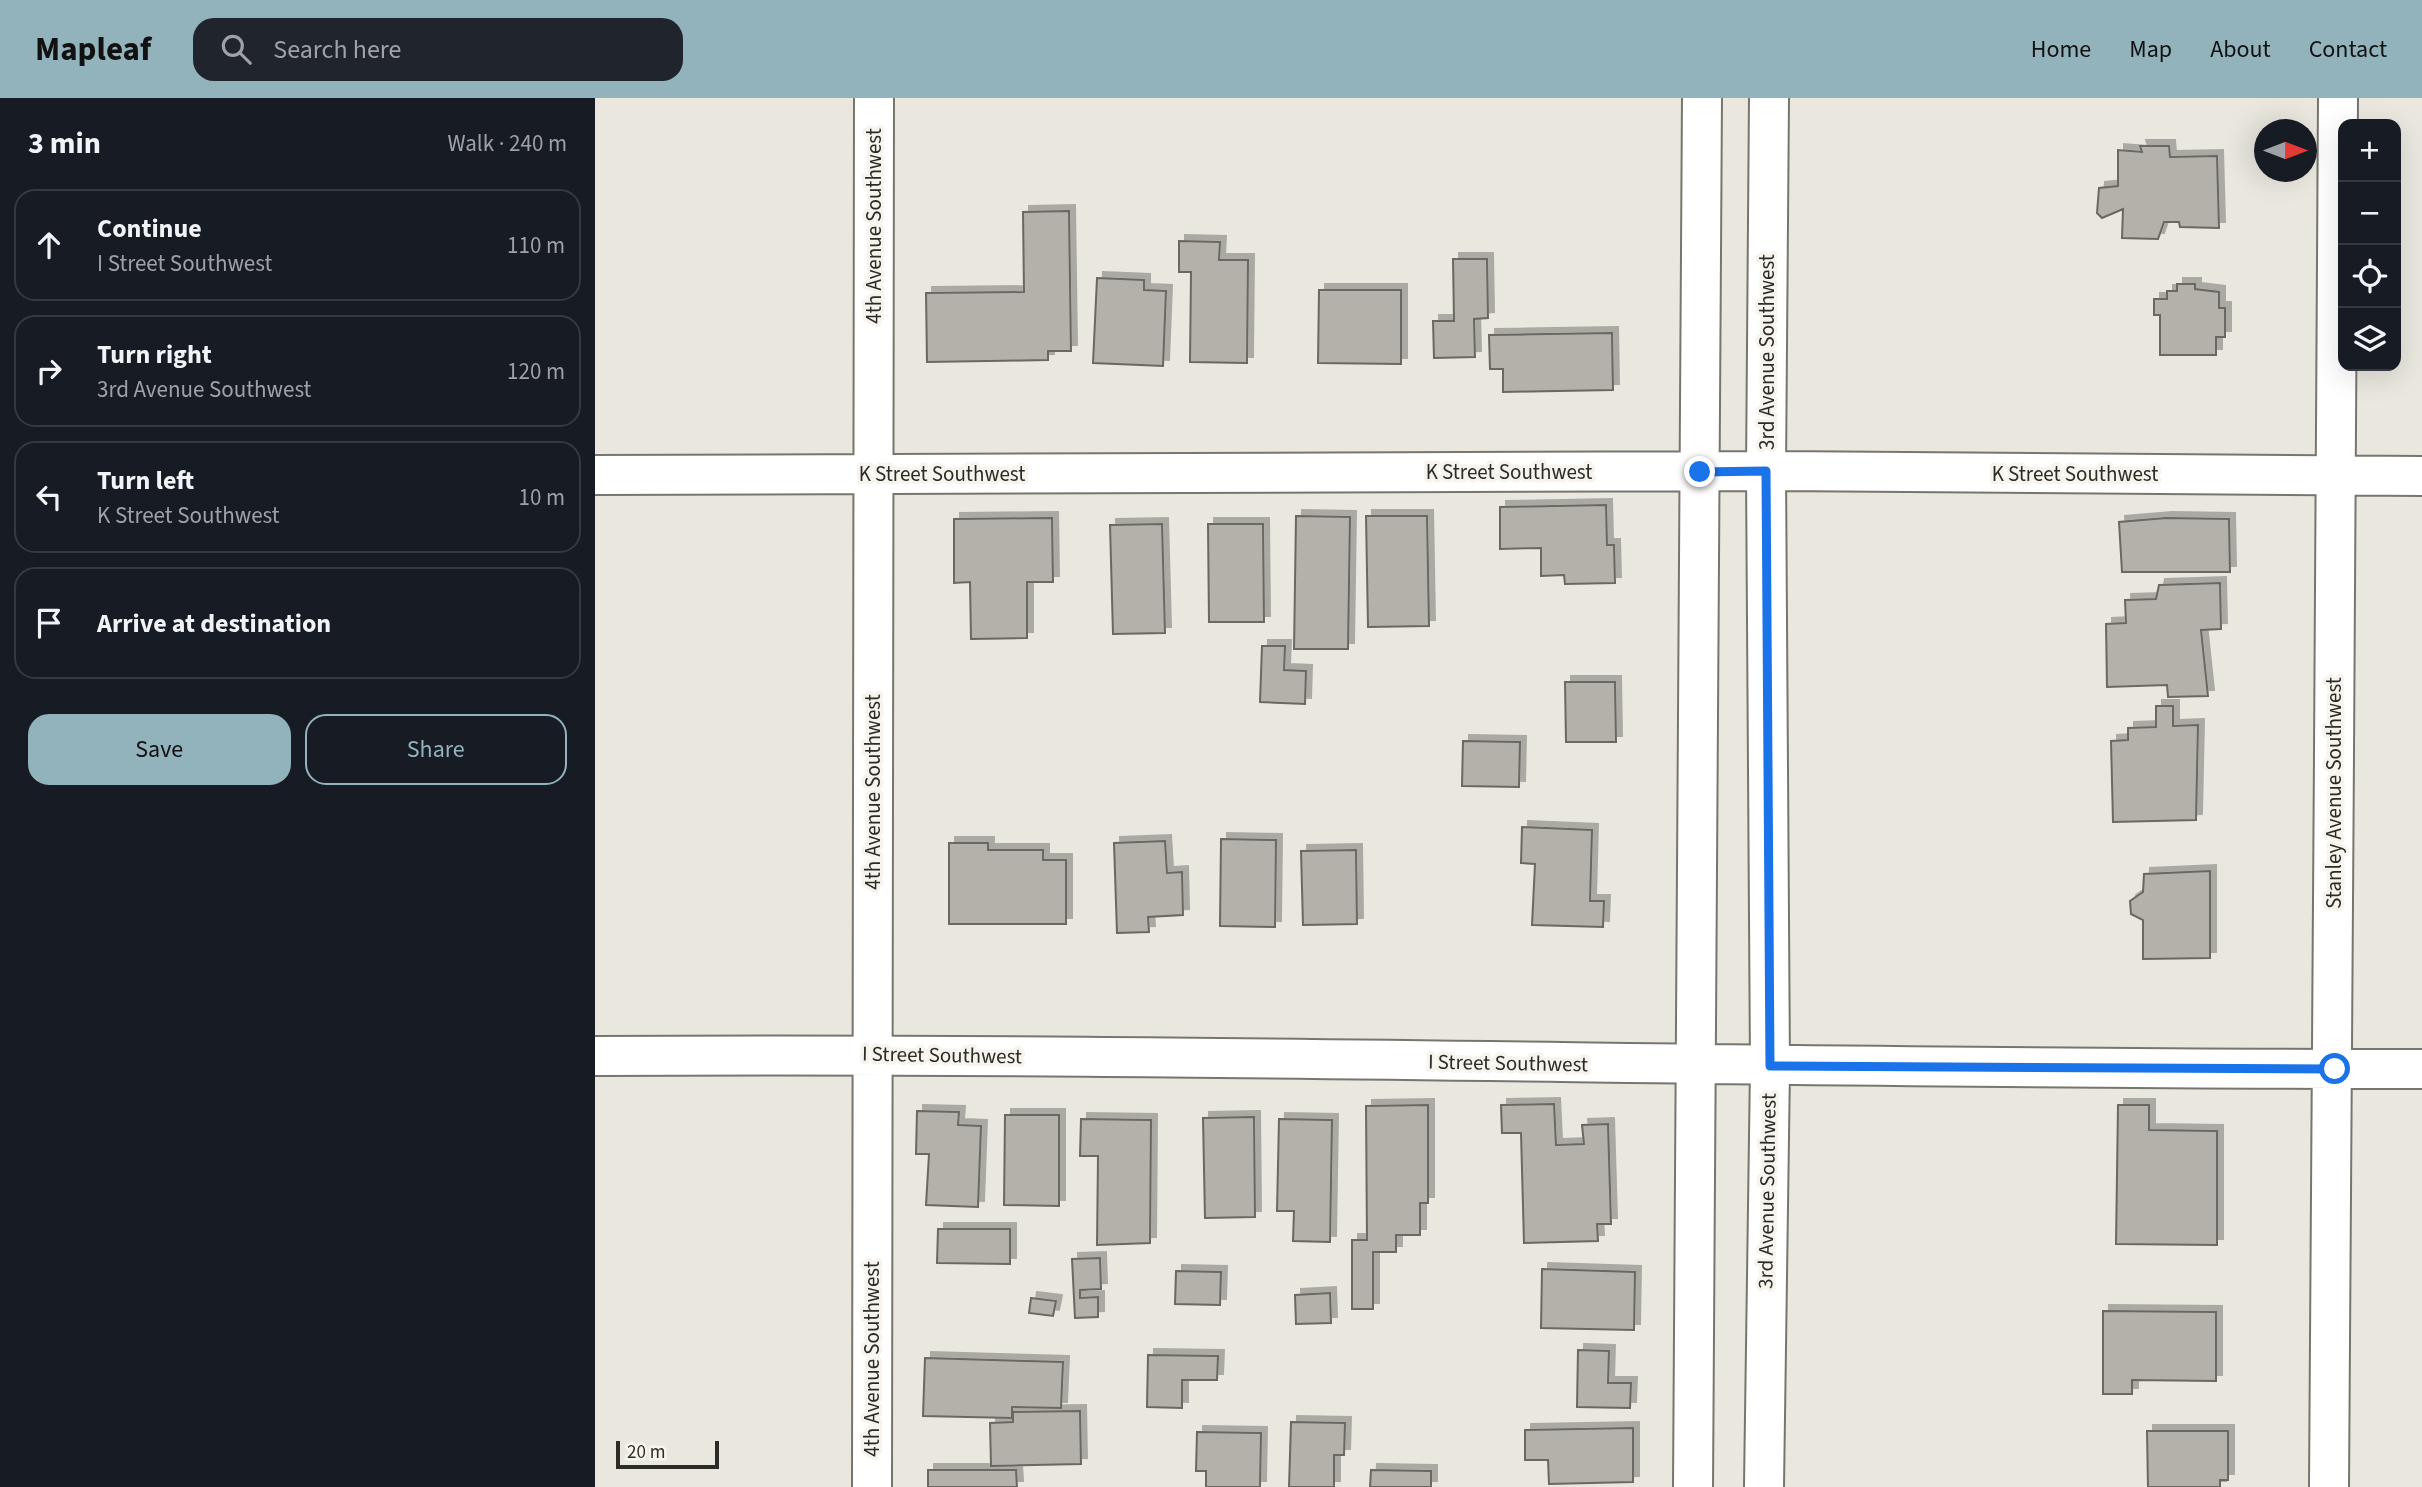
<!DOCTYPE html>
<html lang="en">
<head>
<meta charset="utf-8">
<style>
  :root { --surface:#171b24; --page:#20242c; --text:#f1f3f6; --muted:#9ea1a6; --line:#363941; --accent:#92b2bc }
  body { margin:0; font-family:"Source Sans 3",sans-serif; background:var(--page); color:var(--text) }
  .controls { position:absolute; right:21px; top:21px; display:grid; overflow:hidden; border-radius:14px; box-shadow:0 7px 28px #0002 }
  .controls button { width:63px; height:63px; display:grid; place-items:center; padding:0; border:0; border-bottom:2px solid var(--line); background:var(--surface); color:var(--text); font:35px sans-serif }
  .compass { position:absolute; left:1659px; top:21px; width:63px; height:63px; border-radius:50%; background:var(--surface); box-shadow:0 7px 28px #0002; rotate:90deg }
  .scale { position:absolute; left:21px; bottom:18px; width:103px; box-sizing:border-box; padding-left:7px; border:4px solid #2c2b28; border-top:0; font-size:19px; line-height:24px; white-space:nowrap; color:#2c2b28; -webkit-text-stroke:5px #f6f4ec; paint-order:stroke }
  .stop { position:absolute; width:21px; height:21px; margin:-16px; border:5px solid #1a73e8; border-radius:50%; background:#fff }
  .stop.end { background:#1a73e8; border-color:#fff; box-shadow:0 2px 7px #0008 }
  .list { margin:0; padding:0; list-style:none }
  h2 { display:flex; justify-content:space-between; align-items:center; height:91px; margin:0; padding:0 28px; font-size:30px }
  h2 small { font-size:23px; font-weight:400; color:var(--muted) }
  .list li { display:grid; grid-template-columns:46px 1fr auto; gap:21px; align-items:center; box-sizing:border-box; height:112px; margin:0 14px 14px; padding:0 14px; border:2px solid var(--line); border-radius:21px }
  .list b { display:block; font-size:26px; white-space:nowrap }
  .list p { margin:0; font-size:23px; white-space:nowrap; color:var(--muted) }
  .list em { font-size:23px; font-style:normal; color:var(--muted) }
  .actions { display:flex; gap:14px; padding:21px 28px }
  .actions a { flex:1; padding:16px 0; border:2px solid var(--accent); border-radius:21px; text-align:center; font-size:24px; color:var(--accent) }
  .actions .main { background:var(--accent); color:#111 }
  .icon { flex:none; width:38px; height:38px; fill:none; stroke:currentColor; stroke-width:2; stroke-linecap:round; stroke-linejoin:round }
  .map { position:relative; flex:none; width:1827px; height:1389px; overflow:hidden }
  header { display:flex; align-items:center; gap:42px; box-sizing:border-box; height:98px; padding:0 35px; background:var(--accent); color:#111 }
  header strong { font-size:33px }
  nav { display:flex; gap:38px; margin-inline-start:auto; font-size:24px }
  .search { width:490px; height:63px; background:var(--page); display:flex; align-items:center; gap:18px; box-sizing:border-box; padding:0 24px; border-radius:21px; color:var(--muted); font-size:26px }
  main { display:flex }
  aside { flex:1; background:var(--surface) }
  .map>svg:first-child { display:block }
</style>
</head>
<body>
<header>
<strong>Mapleaf</strong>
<div class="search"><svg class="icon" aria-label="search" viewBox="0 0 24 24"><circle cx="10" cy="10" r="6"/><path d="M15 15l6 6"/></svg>Search here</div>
<nav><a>Home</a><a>Map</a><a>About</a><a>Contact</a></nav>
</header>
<main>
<aside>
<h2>3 min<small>Walk · 240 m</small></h2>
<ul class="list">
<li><svg class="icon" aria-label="ahead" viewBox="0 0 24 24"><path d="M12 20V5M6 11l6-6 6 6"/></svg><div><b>Continue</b><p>I Street Southwest</p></div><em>110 m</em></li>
<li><svg class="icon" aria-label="right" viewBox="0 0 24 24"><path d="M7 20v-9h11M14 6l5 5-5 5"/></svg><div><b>Turn right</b><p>3rd Avenue Southwest</p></div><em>120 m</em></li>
<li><svg class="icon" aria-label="left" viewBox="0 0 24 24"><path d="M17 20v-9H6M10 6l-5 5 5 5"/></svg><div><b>Turn left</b><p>K Street Southwest</p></div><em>10 m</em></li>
<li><svg class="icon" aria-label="arrive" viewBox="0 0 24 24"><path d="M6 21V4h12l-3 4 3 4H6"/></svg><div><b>Arrive at destination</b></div></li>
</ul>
<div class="actions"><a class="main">Save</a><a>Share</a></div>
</aside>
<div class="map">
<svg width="1827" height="1389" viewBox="0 0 1827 1389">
  <defs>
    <filter id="shadow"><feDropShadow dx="6" dy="-6" stdDeviation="0" flood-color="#0004"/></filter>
  </defs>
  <rect width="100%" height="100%" fill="#e9e7de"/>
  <!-- building -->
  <path fill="#b3b1a9" stroke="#6a6861" stroke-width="2" filter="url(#shadow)" d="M 1545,48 L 1574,48 L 1575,59 L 1622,58 L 1624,130 L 1585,129 L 1584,124 L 1569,124 L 1563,141 L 1527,140 L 1528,111 L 1507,120 L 1502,115 L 1504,90 L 1523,88 L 1523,52 L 1547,54 Z
    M 474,113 L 476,253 L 453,253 L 453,262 L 332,264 L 331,195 L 429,194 L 428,114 Z
    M 584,143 L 625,144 L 624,162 L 653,162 L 652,265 L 595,264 L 596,174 L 584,174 Z
    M 858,161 L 892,161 L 893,220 L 879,221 L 880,259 L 839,260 L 838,223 L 859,223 Z
    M 502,180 L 549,182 L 549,192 L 571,193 L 568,268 L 498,265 Z
    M 1582,186 L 1600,186 L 1600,191 L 1624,194 L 1624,210 L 1630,210 L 1630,239 L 1621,239 L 1621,257 L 1565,257 L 1565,217 L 1559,217 L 1559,201 L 1572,201 L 1572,193 L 1582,193 Z
    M 724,192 L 806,192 L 806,266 L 723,265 Z
    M 1017,235 L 1018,292 L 908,294 L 908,271 L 895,271 L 894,237 Z
    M 1011,407 L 1012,447 L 1019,447 L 1020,485 L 970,486 L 969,477 L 946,478 L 946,450 L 905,451 L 905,409 Z
    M 701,418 L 755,419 L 753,551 L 699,551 Z
    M 771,418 L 832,418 L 834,528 L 773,529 Z
    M 457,420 L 458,484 L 432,484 L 432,540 L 376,541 L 375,484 L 359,485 L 359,421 Z
    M 1571,420 L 1634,421 L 1635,474 L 1527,474 L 1524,424 Z
    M 567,426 L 570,535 L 518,536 L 515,427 Z
    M 613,426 L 668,426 L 669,524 L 614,524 Z
    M 1625,485 L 1626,531 L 1606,532 L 1613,598 L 1573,599 L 1572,587 L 1512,589 L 1511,526 L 1531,525 L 1530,502 L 1561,501 L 1564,487 Z
    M 667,548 L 690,548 L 689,572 L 711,573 L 710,606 L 665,604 Z
    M 970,584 L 1020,584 L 1021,644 L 971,644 Z
    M 1561,608 L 1578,608 L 1578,628 L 1603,627 L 1601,722 L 1518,724 L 1516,643 L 1533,642 L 1533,630 L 1561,629 Z
    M 868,643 L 925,644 L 924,689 L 867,688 Z
    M 927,729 L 997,732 L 995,803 L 1009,803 L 1008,829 L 937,827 L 940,766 L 926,765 Z
    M 626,741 L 681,742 L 680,829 L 625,828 Z
    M 570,743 L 572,775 L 587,774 L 588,817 L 553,819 L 554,834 L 522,835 L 519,745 Z
    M 354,745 L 393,745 L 393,752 L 448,752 L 448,762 L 471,762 L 471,826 L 354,826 Z
    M 761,752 L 762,826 L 708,827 L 706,753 Z
    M 1615,773 L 1615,860 L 1548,861 L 1548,822 L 1536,816 L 1535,803 L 1548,794 L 1549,776 Z
    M 959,1006 L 961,1047 L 989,1046 L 987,1027 L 1013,1026 L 1016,1126 L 1002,1126 L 1003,1143 L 929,1145 L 926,1035 L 907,1035 L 906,1007 Z
    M 833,1007 L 833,1105 L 825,1105 L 825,1137 L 801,1137 L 801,1154 L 778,1154 L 778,1211 L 757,1211 L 757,1142 L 772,1142 L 771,1008 Z
    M 1523,1007 L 1554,1007 L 1554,1032 L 1622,1033 L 1622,1147 L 1521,1146 Z
    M 322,1013 L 364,1014 L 363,1027 L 386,1028 L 383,1109 L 331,1107 L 334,1056 L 321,1056 Z
    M 410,1017 L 464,1017 L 464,1108 L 409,1107 Z
    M 659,1019 L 660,1119 L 610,1120 L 608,1020 Z
    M 486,1021 L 556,1022 L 555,1145 L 502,1147 L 503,1058 L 485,1058 Z
    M 684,1021 L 737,1022 L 735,1144 L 698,1143 L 699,1113 L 682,1113 Z
    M 343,1131 L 415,1131 L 415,1166 L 342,1165 Z
    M 505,1160 L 506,1191 L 485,1192 L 485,1200 L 503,1199 L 503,1219 L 480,1220 L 477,1161 Z
    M 947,1171 L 1040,1174 L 1039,1232 L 946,1230 Z
    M 581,1173 L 626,1174 L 625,1207 L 580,1206 Z
    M 735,1195 L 736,1225 L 701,1226 L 700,1197 Z
    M 436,1200 L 461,1203 L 458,1218 L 434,1215 Z
    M 1508,1213 L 1621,1214 L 1621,1283 L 1537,1282 L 1537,1296 L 1508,1296 Z
    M 983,1252 L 1014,1253 L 1013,1285 L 1036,1285 L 1035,1310 L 982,1309 Z
    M 553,1257 L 623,1258 L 622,1282 L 587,1282 L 587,1310 L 552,1309 Z
    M 330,1260 L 468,1264 L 466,1310 L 417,1309 L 417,1320 L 328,1318 Z
    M 485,1313 L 486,1366 L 396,1368 L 395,1325 L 418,1324 L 418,1314 Z
    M 696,1324 L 750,1325 L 749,1357 L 739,1357 L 739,1389 L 694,1389 Z
    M 1038,1330 L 1038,1384 L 954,1386 L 953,1362 L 930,1362 L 930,1332 Z
    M 1552,1333 L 1633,1333 L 1633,1382 L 1625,1382 L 1625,1389 L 1553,1389 Z
    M 602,1334 L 666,1335 L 665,1389 L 611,1389 L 611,1373 L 601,1373 Z
    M 333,1372 L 421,1372 L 422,1389 L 333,1389 Z
    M 776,1372 L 836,1373 L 836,1389 L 775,1389 Z"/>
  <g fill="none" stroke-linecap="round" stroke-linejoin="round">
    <!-- minor casing -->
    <g stroke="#77766e" stroke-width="42">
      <path id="minor" d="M 0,377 L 1171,373 L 1827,378
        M 0,958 C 609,954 1218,972 1827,971
        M 277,1389 L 279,0
        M 1098,1389 L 1107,0
        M 1169,1389 L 1175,969 L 1171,373 L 1174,0
        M 1734,1389 C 1741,926 1737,463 1743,0"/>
    </g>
    <!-- minor -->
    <use href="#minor" stroke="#fff" stroke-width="38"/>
  </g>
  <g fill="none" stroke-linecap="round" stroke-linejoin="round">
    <!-- route -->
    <path stroke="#1a73e8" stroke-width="9" d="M 1105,374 L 1171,373 L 1175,968 L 1740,971"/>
  </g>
  <g text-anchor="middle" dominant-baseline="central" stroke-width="7" stroke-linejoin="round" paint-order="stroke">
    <!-- street labels -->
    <g font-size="21" fill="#2c2b28" stroke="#f6f4ec">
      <text transform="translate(279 128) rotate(-90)">4th Avenue Southwest</text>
      <text transform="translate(1172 254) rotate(-90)">3rd Avenue Southwest</text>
      <text x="914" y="374">K Street Southwest</text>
      <text x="347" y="376">K Street Southwest</text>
      <text x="1480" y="376">K Street Southwest</text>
      <text transform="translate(278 694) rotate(-90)">4th Avenue Southwest</text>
      <text transform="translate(1739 695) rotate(-90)">Stanley Avenue Southwest</text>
      <text transform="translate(347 957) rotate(1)">I Street Southwest</text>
      <text transform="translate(913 965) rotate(1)">I Street Southwest</text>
      <text transform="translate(1172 1093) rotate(-89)">3rd Avenue Southwest</text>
      <text transform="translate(277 1261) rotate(-90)">4th Avenue Southwest</text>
    </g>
  </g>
</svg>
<div class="controls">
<button>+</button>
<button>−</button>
<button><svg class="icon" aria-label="locate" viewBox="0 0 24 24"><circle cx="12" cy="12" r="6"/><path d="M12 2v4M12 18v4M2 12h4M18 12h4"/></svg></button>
<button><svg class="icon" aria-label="layers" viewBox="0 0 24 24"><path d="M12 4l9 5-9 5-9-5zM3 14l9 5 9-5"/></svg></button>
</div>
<svg class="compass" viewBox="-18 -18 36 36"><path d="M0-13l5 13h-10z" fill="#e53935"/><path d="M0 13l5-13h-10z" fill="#9ea1a6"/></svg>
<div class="scale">20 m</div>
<div class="stop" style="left:1740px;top:971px"></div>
<div class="stop end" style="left:1105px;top:374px"></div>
</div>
</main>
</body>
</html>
